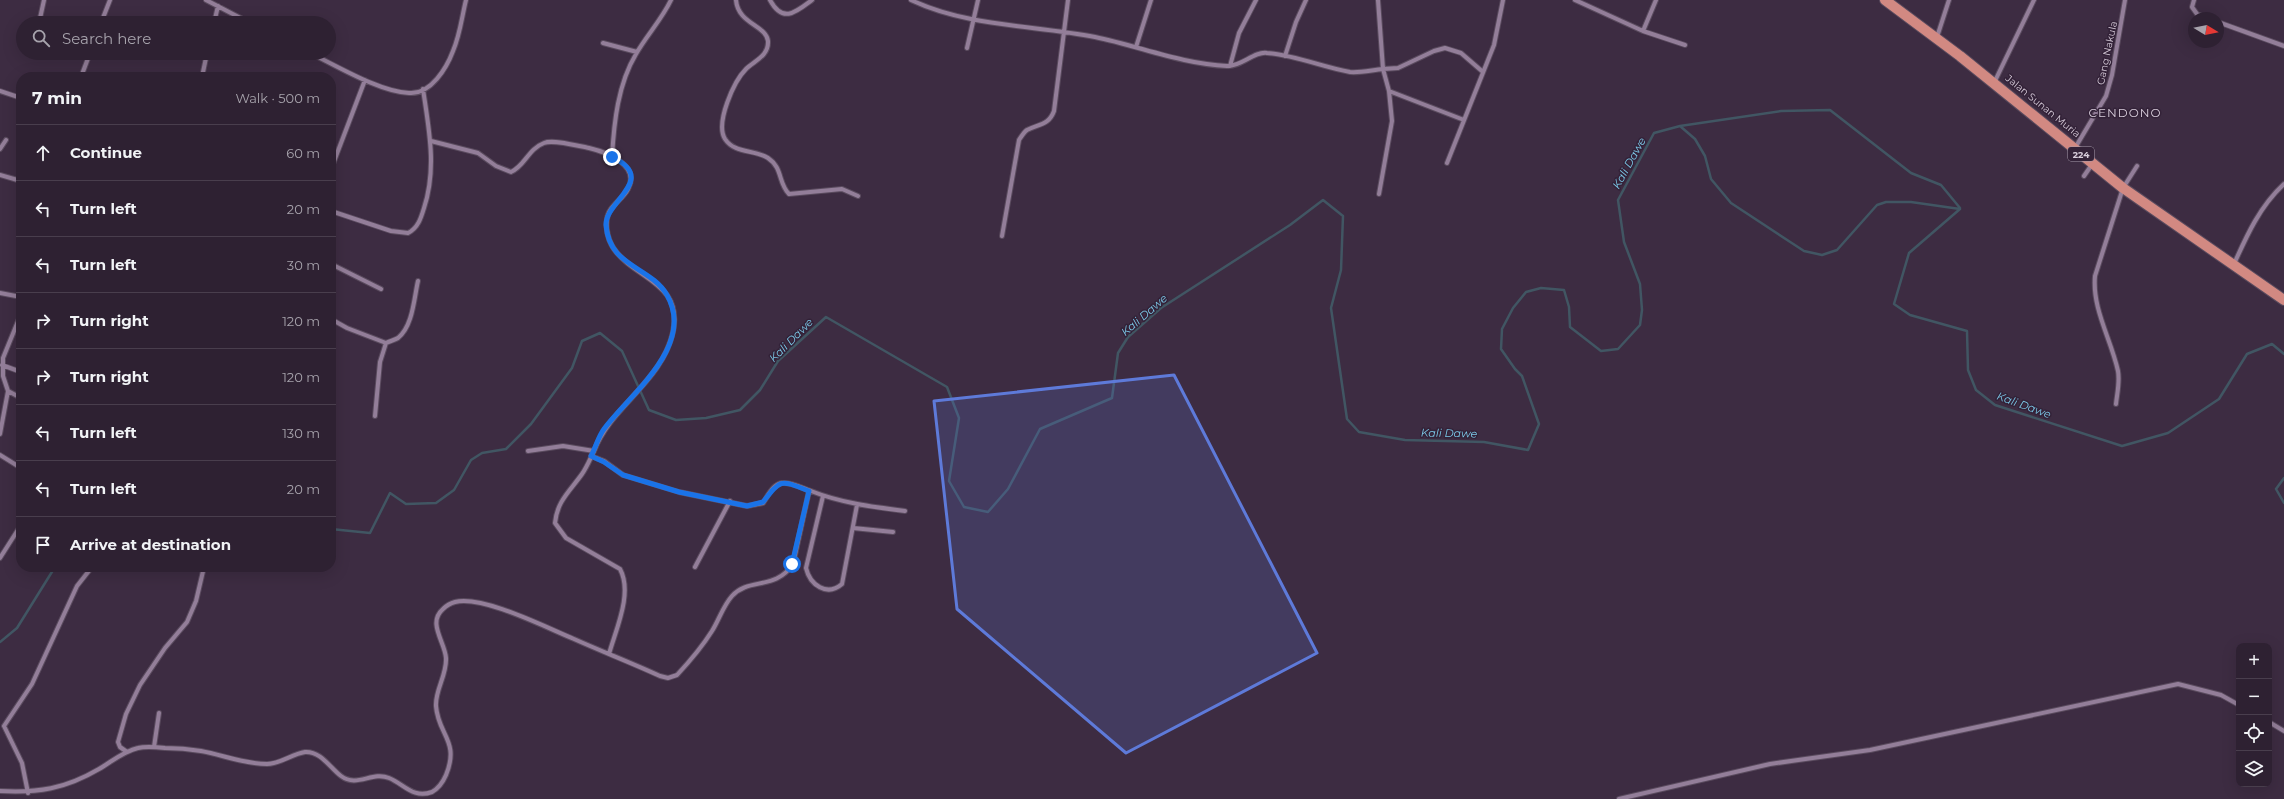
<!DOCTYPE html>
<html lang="en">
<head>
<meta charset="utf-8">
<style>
  :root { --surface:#2e2132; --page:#36293a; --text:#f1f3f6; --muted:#a7a3ac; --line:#493e4d }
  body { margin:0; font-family:Montserrat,sans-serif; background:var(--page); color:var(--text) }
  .controls { position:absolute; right:12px; bottom:12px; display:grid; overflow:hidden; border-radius:8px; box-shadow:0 4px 16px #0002 }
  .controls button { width:36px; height:36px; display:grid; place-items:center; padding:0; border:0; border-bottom:1px solid var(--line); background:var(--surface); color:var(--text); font:20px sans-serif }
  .compass { position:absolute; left:2188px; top:12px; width:36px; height:36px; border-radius:50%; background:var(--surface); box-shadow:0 4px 16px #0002; rotate:100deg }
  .stop { position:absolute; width:12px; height:12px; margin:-9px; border:3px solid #1a73e8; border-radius:50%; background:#fff }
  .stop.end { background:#1a73e8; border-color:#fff; box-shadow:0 1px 4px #0008 }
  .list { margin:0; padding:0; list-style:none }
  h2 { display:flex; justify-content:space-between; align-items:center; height:52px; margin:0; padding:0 16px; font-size:17px }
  h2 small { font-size:13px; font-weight:400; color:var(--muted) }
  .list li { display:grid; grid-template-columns:26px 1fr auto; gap:12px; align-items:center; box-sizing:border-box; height:56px; padding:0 16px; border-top:1px solid var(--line) }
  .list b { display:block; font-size:15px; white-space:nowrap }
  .list em { font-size:13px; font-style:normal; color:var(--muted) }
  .icon { flex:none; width:22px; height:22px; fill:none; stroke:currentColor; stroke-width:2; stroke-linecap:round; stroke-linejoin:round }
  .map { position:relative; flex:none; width:2284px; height:799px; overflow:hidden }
  .search { position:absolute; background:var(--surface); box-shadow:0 4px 16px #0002; left:16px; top:16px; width:320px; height:44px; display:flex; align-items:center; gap:10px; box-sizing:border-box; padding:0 14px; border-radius:22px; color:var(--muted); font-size:15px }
  .panel { position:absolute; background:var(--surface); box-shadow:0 4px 16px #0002; left:16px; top:72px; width:320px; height:500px; border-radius:16px }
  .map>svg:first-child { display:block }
</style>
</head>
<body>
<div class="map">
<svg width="2284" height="799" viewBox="0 0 2284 799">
  <rect width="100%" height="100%" fill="#3d2c42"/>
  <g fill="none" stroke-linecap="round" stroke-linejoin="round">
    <!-- stream -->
    <path stroke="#415663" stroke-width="2.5" d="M 1680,126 L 1781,111 L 1830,110 L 1911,173 L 1941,185 L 1960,208
      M 1960,209 L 1909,253 L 1894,304 L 1910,315 L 1967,331 L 1968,370 L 1976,390 L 1995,405 L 2122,446 L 2168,433 L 2219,399 L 2247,354 L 2272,344 L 2284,354
      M 2284,478 L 2276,489 L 2284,503
      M 331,529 L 370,533 L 390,493 L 406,504 L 436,503 L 454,490 L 471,460 L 482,453 L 506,449 L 531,424 L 572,368 L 582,341 L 600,333 L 622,351 L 649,410 L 676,420 L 706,418 L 740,410 L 760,390 L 778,361 L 826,317 L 947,387 L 959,418 L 949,481 L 964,507 L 988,512 L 1008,489 L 1040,429 L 1112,398 L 1118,353 L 1128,337 L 1161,308 L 1290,225 L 1323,200 L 1343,216 L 1341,270 L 1331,308 L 1347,419 L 1359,432 L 1405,440 L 1484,442 L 1528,450 L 1539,424 L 1522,376 L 1515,369 L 1501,349 L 1502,329 L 1513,308 L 1526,292 L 1541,288 L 1564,290 L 1569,307 L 1570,327 L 1601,351 L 1618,349 L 1640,325 L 1642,310 L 1640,284 L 1624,242 L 1618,200 L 1654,133 L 1680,126 L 1695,139 L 1705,156 L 1711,179 L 1731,203 L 1804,251 L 1822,255 L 1837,250 L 1877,205 L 1886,202 L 1911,202 L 1960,209
      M 0,642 L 17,628 L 55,567"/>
    <!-- street casing -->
    <g stroke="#5a4b5e" stroke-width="6">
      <path id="street" d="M 206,0 L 250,23
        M 736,0 C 738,24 766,25 768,41 C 769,56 754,61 746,69 C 734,81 715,123 725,139 C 735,154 754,149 768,158 C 783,168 778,183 789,194 L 842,189 L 858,196
        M 770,0 C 783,24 796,12 812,0
        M 911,0 C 968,27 1034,25 1095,37 C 1139,46 1182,64 1227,66 C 1241,67 1254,51 1267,53 C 1295,55 1322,67 1350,72 C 1360,73 1372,70 1383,69 L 1378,0
        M 1575,0 L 1643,31 L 1685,45
        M 2194,0 L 2192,7 L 2197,14 L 2207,18
        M 2218,22 L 2284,46
        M 39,23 L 44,0
        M 101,23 L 110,0
        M 214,23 L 218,6
        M 1643,31 L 1656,0
        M 1937,37 L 1949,0
        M 603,43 L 637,52
        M 1136,47 L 1151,0
        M 967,48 L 978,0
        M 310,53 C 337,66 380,92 409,93 C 431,95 447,67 453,51 C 460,35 462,16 466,0
        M 1285,56 L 1296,22 L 1306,0
        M 1230,66 L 1239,33 L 1256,0
        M 81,77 L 90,53
        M 202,77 L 207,53
        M 1994,83 L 2034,0
        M 0,91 L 21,98
        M 1389,91 L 1464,120
        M 431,141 L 478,153 L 496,166 L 511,172 C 525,166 528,149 544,143 C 553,139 578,146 589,148 C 606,152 641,165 628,189 C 624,197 616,202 611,209 C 603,220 607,239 614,249 C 636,280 683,282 673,332 C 662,382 611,406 594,451
        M 2075,148 L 2106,96 L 2112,75 L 2125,0
        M 0,149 L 6,140
        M 612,157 C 614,122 618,84 636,54 C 647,35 662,19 671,0
        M 1447,163 L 1494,45 L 1503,0
        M 0,175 L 21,181
        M 2084,176 L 2093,163
        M 1379,194 L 1392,121 L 1389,91 L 1383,69 L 1398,68 L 1434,51 L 1445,48 L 1461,53 L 1483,72
        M 331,199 L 333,164 L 365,80
        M 331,211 L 391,231 L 408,233 C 418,228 421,218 424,208 C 437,168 429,130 423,89
        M 1002,236 L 1019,140 C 1021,137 1024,132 1027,130 C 1039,124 1049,125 1054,111 L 1068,0
        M 331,264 L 381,289
        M 2234,264 C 2247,235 2260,206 2284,184
        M 0,293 L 21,297
        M 331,319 L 347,328 L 386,343
        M 2,365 L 21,372
        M 8,391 L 21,398
        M 2116,404 C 2117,394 2120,382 2118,371 C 2111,339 2092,309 2095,276 L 2123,188 L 2137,166
        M 375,416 L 380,362 L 386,343 C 390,341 395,340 398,338 C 413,326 414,298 418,281
        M 0,434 L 8,391 L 3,376 L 3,358 L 21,314
        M 528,451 L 563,446 L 594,451 C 590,459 587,467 582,474 C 570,491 557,501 555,523 L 566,538 L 620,569 C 633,593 616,629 609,654
        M 0,455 L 21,468
        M 591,456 L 604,461 L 623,475 L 679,492 L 747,506 L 763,503 C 768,496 772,485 782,483 C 791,482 802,488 811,491 C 841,503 873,507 905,511
        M 823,496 L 806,568 C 810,585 827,597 842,584 L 857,505
        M 853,528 L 893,532
        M 0,558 L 21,525
        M 695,567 L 730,501
        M 2269,722 L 2284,731
        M 154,747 L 159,713
        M 127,752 L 120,747 L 118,742 L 126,714 L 140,685 L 165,648 L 187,622 L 196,601 L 204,567
        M 0,791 C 38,793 65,789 99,769 C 111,762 124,751 138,748 C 146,746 156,747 165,748 C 177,748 189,749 201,751 C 223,755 244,764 267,764 C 280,764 292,754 305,752 C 321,751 330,768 341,776 C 357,788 372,771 389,778 C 404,784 413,799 432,792 C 439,788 443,782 446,775 C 460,741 438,735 436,706 C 435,690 447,675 446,658 C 445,642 427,623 443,609 C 446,606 451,603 455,602 C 483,595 547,628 574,639 C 603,652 632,663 660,676 L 668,678 L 677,675 C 690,661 702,647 712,631 C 719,620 723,606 732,596 C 749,577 775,591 793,564 L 809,491
        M 28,793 L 22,763 L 4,726 L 32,684 L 77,586 L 92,567
        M 1619,799 L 1770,764 L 1870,750 L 2178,684 L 2221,695 L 2239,705"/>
    </g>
    <!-- primary casing -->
    <g stroke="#5a4b5e" stroke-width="12">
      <path id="primary" d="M 1885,0 L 1960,56 L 2123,188 L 2284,300"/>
    </g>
    <!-- street -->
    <use href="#street" stroke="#937e99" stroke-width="4"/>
    <!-- primary -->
    <use href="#primary" stroke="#d28982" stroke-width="10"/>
  </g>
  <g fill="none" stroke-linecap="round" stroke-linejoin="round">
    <!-- route -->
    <path stroke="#1a73e8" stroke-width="5" d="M 612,157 C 659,179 605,201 606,225 C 609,267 650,266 667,295 C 696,346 630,394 604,429 C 598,437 596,447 591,456 L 604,462 L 623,475 L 679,492 L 747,506 L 763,502 C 782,478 780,480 809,491 L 792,564"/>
  </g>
  <!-- marked area -->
  <path fill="#5e7ad9" fill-opacity="0.2" stroke="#5e7ad9" stroke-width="3" stroke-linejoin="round" d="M 1174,375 L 1317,653 L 1126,753 L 957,609 L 934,401 Z"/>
  <g text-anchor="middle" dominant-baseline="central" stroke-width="3" stroke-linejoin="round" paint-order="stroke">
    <!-- shield labels -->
    <rect fill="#332238" stroke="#a69aaa" stroke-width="1" x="2068" y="147" width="26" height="14" rx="3"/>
    <g font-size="9" font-weight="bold" fill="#d8cddb">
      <text x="2081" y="154">224</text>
    </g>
    <!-- street labels -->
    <g font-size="10" fill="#d8cddb" stroke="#332238">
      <text transform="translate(2107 53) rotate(-78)">Gang Nakula</text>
      <text transform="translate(2043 106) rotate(39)">Jalan Sunan Muria</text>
    </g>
    <!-- water labels -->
    <g font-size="11" font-style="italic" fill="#7dcbea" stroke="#332238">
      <text transform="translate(1629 163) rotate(-61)">Kali Dawe</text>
      <text transform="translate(1144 315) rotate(-41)">Kali Dawe</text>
      <text transform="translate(791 340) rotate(-45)">Kali Dawe</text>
      <text transform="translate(2024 405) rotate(20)">Kali Dawe</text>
      <text transform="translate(1449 433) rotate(1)">Kali Dawe</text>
    </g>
    <!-- quarter labels -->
    <g font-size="12" letter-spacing="1" fill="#d8cddb" stroke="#332238">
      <text x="2125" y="112">CENDONO</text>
    </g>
  </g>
</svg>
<div class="controls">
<button>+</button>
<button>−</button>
<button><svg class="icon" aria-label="locate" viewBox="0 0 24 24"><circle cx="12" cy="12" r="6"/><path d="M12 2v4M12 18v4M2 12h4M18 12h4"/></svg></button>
<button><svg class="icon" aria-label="layers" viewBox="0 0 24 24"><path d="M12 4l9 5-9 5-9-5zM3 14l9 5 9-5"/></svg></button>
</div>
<svg class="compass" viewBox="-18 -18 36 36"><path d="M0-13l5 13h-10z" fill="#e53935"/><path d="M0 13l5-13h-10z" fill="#a7a3ac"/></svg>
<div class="stop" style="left:792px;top:564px"></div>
<div class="stop end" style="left:612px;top:157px"></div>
<div class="search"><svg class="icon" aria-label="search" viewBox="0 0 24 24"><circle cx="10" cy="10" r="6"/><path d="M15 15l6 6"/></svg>Search here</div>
<section class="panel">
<h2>7 min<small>Walk · 500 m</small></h2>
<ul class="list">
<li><svg class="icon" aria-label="ahead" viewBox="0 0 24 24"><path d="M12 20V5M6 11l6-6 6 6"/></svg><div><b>Continue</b></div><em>60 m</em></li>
<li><svg class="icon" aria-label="left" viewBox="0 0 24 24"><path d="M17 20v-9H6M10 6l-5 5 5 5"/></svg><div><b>Turn left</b></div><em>20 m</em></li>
<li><svg class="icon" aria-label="left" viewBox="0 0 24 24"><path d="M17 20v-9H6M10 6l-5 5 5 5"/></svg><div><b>Turn left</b></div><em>30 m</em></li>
<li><svg class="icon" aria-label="right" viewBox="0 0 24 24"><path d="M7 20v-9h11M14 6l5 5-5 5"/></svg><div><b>Turn right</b></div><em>120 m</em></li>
<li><svg class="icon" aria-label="right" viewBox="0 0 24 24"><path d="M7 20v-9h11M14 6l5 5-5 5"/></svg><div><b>Turn right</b></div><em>120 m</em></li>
<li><svg class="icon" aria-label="left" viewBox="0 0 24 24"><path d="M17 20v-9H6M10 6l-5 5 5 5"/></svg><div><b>Turn left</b></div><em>130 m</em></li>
<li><svg class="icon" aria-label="left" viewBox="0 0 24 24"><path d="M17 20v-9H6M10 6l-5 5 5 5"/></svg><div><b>Turn left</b></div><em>20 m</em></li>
<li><svg class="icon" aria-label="arrive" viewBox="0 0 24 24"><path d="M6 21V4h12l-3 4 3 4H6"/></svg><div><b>Arrive at destination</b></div></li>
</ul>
</section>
</div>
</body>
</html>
